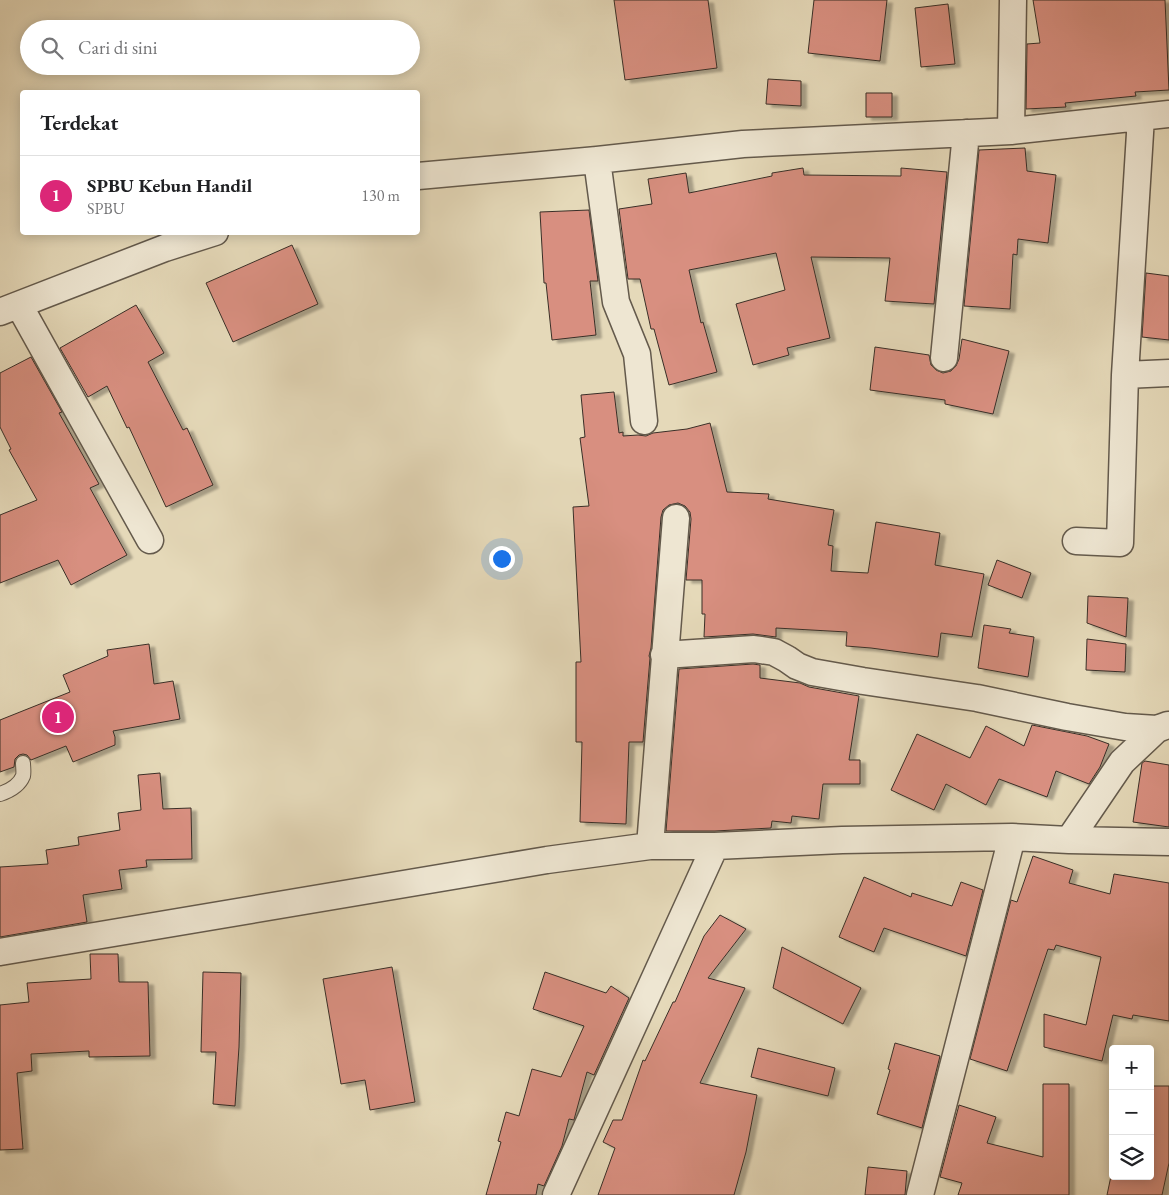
<!DOCTYPE html>
<html lang="id">
<head>
<meta charset="utf-8">
<style>
  :root { --surface:#fff; --page:#f6f6f6; --text:#202124; --muted:#757577; --line:#e0e0e0; --accent:#db2777 }
  body { margin:0; font-family:"EB Garamond",serif; background:var(--page); color:var(--text) }
  .controls { position:absolute; right:15px; bottom:15px; display:grid; overflow:hidden; border-radius:5px; box-shadow:0 2px 12px #0003 }
  .controls button { width:45px; height:45px; display:grid; place-items:center; padding:0; border:0; border-bottom:1px solid var(--line); background:var(--surface); color:var(--text); font:25px sans-serif }
  .you { position:absolute; left:501px; top:558px; width:18px; height:18px; margin:-12px; border:4px solid #fff; border-radius:50%; background:#1a73e8; box-shadow:0 0 0 8px #1a73e833 }
  .badge { display:grid; place-items:center; width:32px; height:32px; border-radius:50%; background:var(--accent); color:#fff; font-size:16px; font-weight:700 }
  .pin { position:absolute; translate:-50% -50%; border:2px solid #fff; box-shadow:0 1px 5px #0006 }
  .list { margin:0; padding:0; list-style:none }
  h2 { display:flex; justify-content:space-between; align-items:center; height:65px; margin:0; padding:0 20px; font-size:21px }
  h2 small { font-size:16px; font-weight:400; color:var(--muted) }
  .list li { display:grid; grid-template-columns:32px 1fr auto; gap:15px; align-items:center; box-sizing:border-box; height:80px; padding:0 20px; border-top:1px solid var(--line) }
  .list b { display:block; font-size:19px; white-space:nowrap }
  .list p { margin:0; font-size:16px; white-space:nowrap; color:var(--muted) }
  .list em { font-size:16px; font-style:normal; color:var(--muted) }
  .icon { flex:none; width:28px; height:28px; fill:none; stroke:currentColor; stroke-width:2; stroke-linecap:round; stroke-linejoin:round }
  .map { position:relative; flex:none; width:1169px; height:1195px; overflow:hidden }
  .search { position:absolute; background:var(--surface); box-shadow:0 2px 12px #0003; left:20px; top:20px; width:400px; height:55px; display:flex; align-items:center; gap:12px; box-sizing:border-box; padding:0 18px; border-radius:28px; color:var(--muted); font-size:19px }
  .panel { position:absolute; background:var(--surface); box-shadow:0 2px 12px #0003; left:20px; top:90px; width:400px; height:145px; border-radius:5px }
  .map>svg:first-child { display:block }
</style>
</head>
<body>
<div class="map">
<svg width="1169" height="1195" viewBox="0 0 1169 1195">
  <defs>
    <filter id="shadow"><feDropShadow dx="5.5" dy="3" stdDeviation="1" flood-color="#0004"/></filter>
  </defs>
  <rect width="100%" height="100%" fill="#e5d9b9"/>
  <filter id="stains"><feTurbulence type="fractalNoise" baseFrequency=".004" numOctaves="4"/><feColorMatrix values="0 0 0 0 .2 0 0 0 0 .09 0 0 0 0 .02 0 0 0 .5 -.17"/></filter>
  <radialGradient id="worn" r=".72"><stop offset=".6" stop-color="#630" stop-opacity="0"/><stop offset="1" stop-color="#630" stop-opacity=".3"/></radialGradient>
  <!-- building -->
  <path fill="#d88f80" stroke="#392f27" filter="url(#shadow)" d="M 614,0 L 708,0 L 717,68 L 625,80 Z
    M 814,0 L 887,0 L 880,61 L 808,53 Z
    M 1033,0 L 1165,0 L 1169,90 L 1135,92 L 1136,96 L 1065,103 L 1066,107 L 1026,109 L 1027,44 L 1040,43 Z
    M 948,4 L 955,64 L 921,67 L 915,8 Z
    M 768,79 L 801,81 L 801,106 L 766,104 Z
    M 866,93 L 892,93 L 892,117 L 866,117 Z
    M 1025,148 L 1027,171 L 1056,175 L 1048,243 L 1018,239 L 1017,255 L 1013,254 L 1010,309 L 964,306 L 979,150 Z
    M 803,168 L 804,175 L 901,176 L 901,168 L 947,172 L 934,304 L 885,301 L 890,258 L 811,257 L 830,338 L 787,348 L 789,355 L 753,365 L 736,304 L 785,290 L 776,253 L 689,270 L 701,323 L 703,322 L 717,372 L 669,385 L 654,329 L 651,329 L 640,279 L 628,279 L 619,209 L 652,204 L 648,179 L 686,173 L 689,193 L 772,176 L 772,173 Z
    M 589,210 L 598,281 L 590,281 L 596,335 L 552,340 L 546,283 L 544,283 L 540,212 Z
    M 292,245 L 318,304 L 233,342 L 206,283 Z
    M 1146,273 L 1169,276 L 1169,340 L 1142,337 Z
    M 136,305 L 164,353 L 148,362 L 183,430 L 187,428 L 213,485 L 166,507 L 129,427 L 127,428 L 107,386 L 88,397 L 60,348 Z
    M 962,339 L 1009,351 L 993,414 L 945,404 L 945,400 L 870,390 L 875,347 L 929,355 L 931,365 L 936,370 L 943,373 L 951,371 L 956,366 L 959,359 Z
    M 31,357 L 62,412 L 59,413 L 99,484 L 90,488 L 127,555 L 71,585 L 58,560 L 0,583 L 0,515 L 37,500 L 9,450 L 11,449 L 0,427 L 0,373 Z
    M 614,392 L 619,433 L 623,432 L 623,436 L 638,435 L 646,436 L 653,433 L 687,429 L 710,423 L 727,492 L 769,494 L 768,499 L 834,510 L 828,545 L 833,546 L 831,571 L 868,573 L 876,522 L 940,533 L 935,565 L 984,574 L 972,637 L 941,633 L 938,657 L 871,648 L 846,646 L 847,632 L 776,628 L 776,637 L 753,634 L 704,637 L 705,614 L 702,614 L 702,580 L 686,580 L 691,519 L 690,512 L 685,506 L 678,503 L 669,505 L 663,510 L 661,517 L 651,648 L 649,656 L 650,658 L 643,742 L 629,742 L 626,824 L 580,822 L 582,742 L 576,742 L 576,662 L 581,662 L 573,507 L 589,506 L 580,438 L 585,437 L 581,395 Z
    M 997,560 L 1031,573 L 1022,598 L 988,585 Z
    M 1088,596 L 1128,598 L 1126,637 L 1087,623 Z
    M 984,625 L 1011,629 L 1009,633 L 1034,637 L 1028,677 L 978,668 Z
    M 1087,639 L 1126,644 L 1125,672 L 1086,670 Z
    M 149,644 L 154,684 L 173,681 L 180,719 L 113,731 L 115,737 L 115,745 L 73,762 L 66,746 L 31,760 L 27,755 L 23,754 L 19,755 L 15,759 L 14,767 L 0,772 L 0,720 L 70,692 L 63,675 L 108,656 L 107,650 Z
    M 753,664 L 760,665 L 760,678 L 800,683 L 809,687 L 859,696 L 849,760 L 860,760 L 860,784 L 823,784 L 819,819 L 792,816 L 791,823 L 772,821 L 771,828 L 715,831 L 666,831 L 679,669 Z
    M 1032,725 L 1087,736 L 1109,744 L 1100,767 L 1089,784 L 1056,771 L 1047,797 L 999,779 L 986,805 L 946,784 L 934,810 L 891,790 L 917,734 L 970,758 L 986,726 L 1024,746 Z
    M 1145,761 L 1169,765 L 1169,827 L 1133,822 L 1142,763 Z
    M 160,773 L 163,809 L 191,808 L 192,859 L 146,860 L 147,867 L 119,870 L 122,889 L 83,895 L 87,922 L 0,937 L 0,867 L 48,864 L 46,850 L 79,845 L 78,837 L 120,830 L 118,813 L 141,810 L 138,775 Z
    M 1033,856 L 1073,870 L 1069,883 L 1110,894 L 1114,874 L 1169,883 L 1169,1021 L 1133,1015 L 1132,1019 L 1113,1015 L 1102,1061 L 1044,1047 L 1044,1014 L 1086,1025 L 1101,957 L 1056,945 L 1054,950 L 1048,949 L 1007,1071 L 970,1059 L 1011,900 L 1017,902 Z
    M 864,877 L 911,897 L 912,893 L 952,906 L 961,882 L 983,890 L 966,956 L 884,928 L 874,952 L 839,937 Z
    M 720,915 L 746,929 L 708,978 L 745,988 L 700,1083 L 757,1095 L 746,1152 L 734,1195 L 598,1195 L 615,1148 L 603,1142 L 613,1120 L 622,1120 L 643,1060 L 645,1061 L 673,1002 L 675,1002 L 704,936 Z
    M 782,947 L 861,988 L 843,1024 L 773,988 Z
    M 90,954 L 118,954 L 119,982 L 148,982 L 150,1056 L 89,1057 L 89,1051 L 31,1054 L 32,1071 L 17,1073 L 23,1149 L 0,1150 L 0,1005 L 29,1002 L 27,983 L 91,979 Z
    M 392,967 L 415,1102 L 370,1110 L 365,1080 L 341,1084 L 323,979 Z
    M 203,972 L 241,973 L 239,1047 L 235,1106 L 213,1104 L 216,1052 L 201,1052 Z
    M 545,972 L 606,993 L 611,986 L 629,998 L 594,1075 L 587,1072 L 575,1116 L 574,1120 L 569,1119 L 562,1146 L 544,1186 L 538,1184 L 536,1195 L 486,1195 L 501,1142 L 498,1141 L 506,1112 L 519,1116 L 532,1069 L 561,1077 L 584,1026 L 533,1009 Z
    M 895,1043 L 940,1056 L 922,1128 L 877,1114 L 890,1070 L 888,1069 Z
    M 758,1048 L 835,1068 L 828,1096 L 751,1077 Z
    M 1043,1084 L 1069,1084 L 1069,1195 L 958,1195 L 962,1183 L 940,1177 L 959,1105 L 996,1117 L 987,1143 L 1043,1157 Z
    M 1150,1086 L 1169,1086 L 1169,1163 L 1162,1195 L 1107,1195 L 1111,1176 L 1150,1176 Z
    M 868,1167 L 907,1171 L 905,1195 L 865,1195 Z"/>
  <g fill="none" stroke-linecap="round" stroke-linejoin="round">
    <!-- lane casing -->
    <g stroke="#645a4c" stroke-width="16">
      <path id="lane" d="M 0,794 C 9,791 19,786 23,776 C 24,772 23,767 23,763"/>
    </g>
    <!-- street casing -->
    <g stroke="#645a4c" stroke-width="29">
      <path id="street" d="M 1141,117 L 1125,375 L 1169,373
        M 1011,131 L 1013,0
        M 597,160 L 616,302 L 637,354 L 644,421
        M 418,176 L 597,160 L 743,144 L 1011,131 L 1169,114
        M 19,305 L 150,540
        M 0,312 L 165,248 L 215,232
        M 944,358 L 966,133
        M 1076,541 L 1120,543 L 1125,375
        M 664,655 L 754,649 L 774,652 L 787,659 L 797,666 L 812,672 L 863,681 L 977,698 L 1067,717 L 1125,727 L 1157,729
        M 1069,840 L 1122,762 L 1157,729 L 1168,725
        M 650,846 L 676,518
        M 0,952 L 547,860 L 650,846 L 715,846 L 842,840 L 1012,837 L 1069,840 L 1169,842
        M 556,1195 L 715,846
        M 920,1195 L 1012,837"/>
    </g>
    <!-- lane -->
    <use href="#lane" stroke="#eee6d2" stroke-width="14"/>
    <!-- street -->
    <use href="#street" stroke="#eee6d2" stroke-width="26"/>
  </g>
  <rect width="100%" height="100%" filter="url(#stains)"/>
  <rect width="100%" height="100%" fill="url(#worn)"/>
</svg>
<div class="controls">
<button>+</button>
<button>−</button>
<button><svg class="icon" aria-label="layers" viewBox="0 0 24 24"><path d="M12 4l9 5-9 5-9-5zM3 14l9 5 9-5"/></svg></button>
</div>
<div class="you"></div>
<div class="pin badge" style="left:58px;top:717px">1</div>
<div class="search"><svg class="icon" aria-label="search" viewBox="0 0 24 24"><circle cx="10" cy="10" r="6"/><path d="M15 15l6 6"/></svg>Cari di sini</div>
<section class="panel">
<h2>Terdekat<small></small></h2>
<ul class="list">
<li><span class="badge">1</span><div><b>SPBU Kebun Handil</b><p>SPBU</p></div><em>130 m</em></li>
</ul>
</section>
</div>
</body>
</html>
